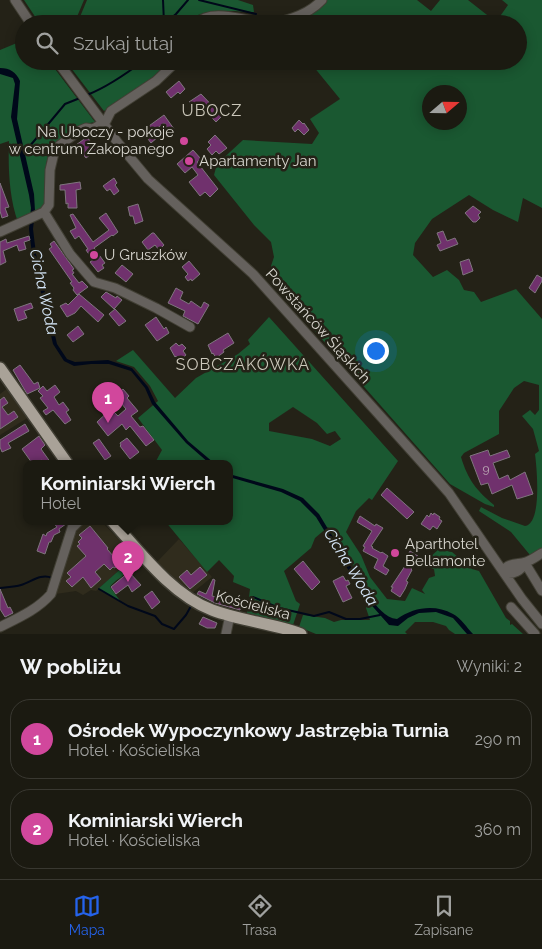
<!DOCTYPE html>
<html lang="pl">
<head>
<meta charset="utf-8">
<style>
  :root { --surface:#1b1a11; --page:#28271f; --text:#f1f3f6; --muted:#a0a19f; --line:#393831; --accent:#2563eb }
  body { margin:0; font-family:Raleway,sans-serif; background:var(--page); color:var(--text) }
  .compass { position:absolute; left:422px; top:85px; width:45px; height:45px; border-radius:50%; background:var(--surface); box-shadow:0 2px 12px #0003; rotate:70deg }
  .you { position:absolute; left:375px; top:350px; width:18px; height:18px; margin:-12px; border:4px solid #fff; border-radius:50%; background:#1a73e8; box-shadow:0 0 0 8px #1a73e833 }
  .badge { display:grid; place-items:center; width:32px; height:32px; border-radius:50%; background:var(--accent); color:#fff; font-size:16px; font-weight:700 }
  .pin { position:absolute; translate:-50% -41px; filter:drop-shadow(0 1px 2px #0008) }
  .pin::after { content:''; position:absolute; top:26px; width:18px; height:15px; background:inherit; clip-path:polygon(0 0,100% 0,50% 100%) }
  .popup { position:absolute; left:23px; top:460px; width:210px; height:65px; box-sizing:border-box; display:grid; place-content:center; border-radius:10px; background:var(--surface); filter:drop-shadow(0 1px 4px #0005); font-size:16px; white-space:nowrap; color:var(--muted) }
  .popup b { font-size:19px; color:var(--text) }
  .popup::after { content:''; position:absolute; left:50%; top:100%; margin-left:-10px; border:10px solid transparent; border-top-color:var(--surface) }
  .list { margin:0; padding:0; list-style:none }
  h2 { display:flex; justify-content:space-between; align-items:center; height:65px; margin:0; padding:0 20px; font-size:21px }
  h2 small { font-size:16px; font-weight:400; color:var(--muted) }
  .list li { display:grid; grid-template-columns:32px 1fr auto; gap:15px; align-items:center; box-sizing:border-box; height:80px; margin:0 10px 10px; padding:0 10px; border:1px solid var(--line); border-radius:20px }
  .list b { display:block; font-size:19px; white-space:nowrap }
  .list p { margin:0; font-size:16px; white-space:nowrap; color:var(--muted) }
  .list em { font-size:16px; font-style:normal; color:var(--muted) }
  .icon { flex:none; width:28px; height:28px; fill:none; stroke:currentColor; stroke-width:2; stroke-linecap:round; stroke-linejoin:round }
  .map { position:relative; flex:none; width:542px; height:634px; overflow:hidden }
  .search { position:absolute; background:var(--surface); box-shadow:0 2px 12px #0003; left:15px; right:15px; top:15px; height:55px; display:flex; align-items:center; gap:12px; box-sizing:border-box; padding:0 18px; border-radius:28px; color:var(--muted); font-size:19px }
  .sheet { height:245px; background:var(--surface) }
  nav { display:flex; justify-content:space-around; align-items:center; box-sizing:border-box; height:70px; border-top:1px solid var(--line); background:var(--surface); font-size:14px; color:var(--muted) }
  nav a { display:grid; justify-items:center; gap:2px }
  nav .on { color:var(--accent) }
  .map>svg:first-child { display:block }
</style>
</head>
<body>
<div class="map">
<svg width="542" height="634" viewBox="0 0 542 634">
  <rect width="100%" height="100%" fill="#242217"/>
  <!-- built -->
  <path fill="#302c1d" d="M 8,388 L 29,417 L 0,435 L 0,394 Z
    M 94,521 L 101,521 L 133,554 L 136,555 L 96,591 L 91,590 L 83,595 L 76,591 L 56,594 L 73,533 L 81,525 Z
    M 179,539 L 212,577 L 191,594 L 180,585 L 157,562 Z"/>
  <!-- green -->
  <path fill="#1a5831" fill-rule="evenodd" d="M 24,0 L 84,0 L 74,24 L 40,24 Z
    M 87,0 L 238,0 L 253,5 L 254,12 C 235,12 198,6 187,24 L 77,24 Z
    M 327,0 L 417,0 L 431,11 L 440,0 L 468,0 L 496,22 L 508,5 L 502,0 L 542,0 L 542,208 L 523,198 L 518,222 L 493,210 L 469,195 L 432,219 L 415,243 L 413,255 L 433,277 L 447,270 L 459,280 L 464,290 L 474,292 L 481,302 L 516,289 L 542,319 L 542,549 L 530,555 L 511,532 L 479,511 L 481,507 L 502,518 L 525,526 C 542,524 537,469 535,454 L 539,451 L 533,429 L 522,416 L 530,410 L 535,415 L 539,410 L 539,385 L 524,381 L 514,388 L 499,411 L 499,434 L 464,453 L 461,457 C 468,480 476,490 494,505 L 494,507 L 485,504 L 450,484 L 297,311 L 292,300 L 288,300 L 281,294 L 287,283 L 277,277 L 271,266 L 274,257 L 271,242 L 254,225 L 214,175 L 217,164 L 243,140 L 312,144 L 319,133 L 310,119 L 340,99 L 309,61 L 518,61 L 518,24 L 283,24 C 297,19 319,14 327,0 ZM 430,92 L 460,92 L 460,122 L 430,122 Z
    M 24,40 L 24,61 L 49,61 L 95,122 L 85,124 L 59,141 L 50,150 L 46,164 L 46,201 L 42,209 L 18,222 C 9,198 8,167 9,141 L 0,144 L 0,50 Z
    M 73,61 L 178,61 L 176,65 L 104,111 L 71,68 L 69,65 Z
    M 269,317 L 398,461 L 372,500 L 369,498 L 356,511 L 346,532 L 361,555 L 370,577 L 387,599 L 405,601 L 412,588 L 425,594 L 422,590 L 429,578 L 435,576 L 434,569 L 424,566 L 429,558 L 439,549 L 452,552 L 472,569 L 479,571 L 506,618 L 510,621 L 510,625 L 512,624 L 523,634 L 455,634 L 449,630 L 446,626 L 433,622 L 415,622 L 405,632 L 407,634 L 316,634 L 299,627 L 303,615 L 325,618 L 334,622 L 341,620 L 370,620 L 366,608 L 373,597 L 328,527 L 315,538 L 311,548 L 284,571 L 296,601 L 300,604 L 293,625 L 247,613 L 250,589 L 233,582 L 234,576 L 219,560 L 207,572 L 165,521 L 229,521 L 229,463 L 155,463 L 162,450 L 138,418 L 158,401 L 150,386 L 134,367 L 116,361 L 133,350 L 175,398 L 196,378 L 238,354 L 250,344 L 248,340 ZM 293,407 L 317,423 L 327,434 L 335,431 L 341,439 L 330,446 L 312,439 L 269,431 L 269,423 Z
    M 125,565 L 129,568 C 125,577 115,579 110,587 L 121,602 L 98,589 Z"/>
  <!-- water -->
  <path fill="#00081a" d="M 0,68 C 10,68 16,72 20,81 L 17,119 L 34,194 L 35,211 L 33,229 L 36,254 L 57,344 L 67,359 L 75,362 L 108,360 L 132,368 L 148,387 L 155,402 L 188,441 L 214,463 L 209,463 L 186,443 L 152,404 L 145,388 L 131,371 L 109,364 L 91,364 L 74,366 L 64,361 L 53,344 L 32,254 L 29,229 L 31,208 L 29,195 L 11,117 L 15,84 L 13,78 L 0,74 Z
    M 229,474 L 283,489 L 303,498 L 319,514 L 369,597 C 377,606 385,618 397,619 C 414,607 435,604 453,614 C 461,618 467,628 473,634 L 467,634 L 453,618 L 436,612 L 419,613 L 408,618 L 398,626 L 389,625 L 366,599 L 316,517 L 300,501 L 281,492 L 229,477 Z"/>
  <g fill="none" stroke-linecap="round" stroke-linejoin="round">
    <!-- stream -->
    <path stroke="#00081a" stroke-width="2" d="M 163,0 L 164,23
      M 199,0 L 256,14
      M 164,24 L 176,14 L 188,0
      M 87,95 C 107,87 126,74 143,61
      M 24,153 L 65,104 L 80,98
      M 0,588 C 7,587 14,587 21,585 C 31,582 41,573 52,578
      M 99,589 L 128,606 L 155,616 L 162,624 L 174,629 L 186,615 L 191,606
      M 253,597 L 279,608 L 314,616 L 329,612 L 346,619 L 360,619 L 380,615"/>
  </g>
  <!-- building -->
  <path fill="#70316d" stroke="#7f757e" d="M 179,81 L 185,89 L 180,94 L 178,92 L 171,98 L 166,92 Z
    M 201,94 L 222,116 L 216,122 L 200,105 L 196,109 L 189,102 Z
    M 164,115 L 174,129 L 170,132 L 164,123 L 154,131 L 158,137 L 151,143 L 142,131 Z
    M 299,120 L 303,124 L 304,123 L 309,130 L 304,135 L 298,129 L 295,132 L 292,128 Z
    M 215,135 L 227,148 L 219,154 L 216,151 L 212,155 L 207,149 L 211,145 L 208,142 Z
    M 87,137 L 97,150 L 86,158 L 76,145 Z
    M 193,150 L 201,159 L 197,162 L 218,189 L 210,197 L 205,192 L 200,196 L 189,182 L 198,175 L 192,167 L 185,173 L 177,164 Z
    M 114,178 L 117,183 L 115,185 L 119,191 L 114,195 L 110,189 L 107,191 L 103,186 Z
    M 80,182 L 81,189 L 76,190 L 77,208 L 68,208 L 68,203 L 66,204 L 65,190 L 60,190 L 60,185 Z
    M 0,183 L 9,207 L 5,208 L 8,216 L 2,218 L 0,211 Z
    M 138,204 L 143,221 L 135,224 L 133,216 L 130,216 L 128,207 Z
    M 473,206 L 481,212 L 478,215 L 480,218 L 476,222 L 473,222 L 465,213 Z
    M 106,213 L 118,232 L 113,236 L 112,235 L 94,248 L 105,263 L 102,265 L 104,268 L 98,272 L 90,262 L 93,260 L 86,250 L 88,249 L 79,236 L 75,239 L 70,231 L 76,228 L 70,215 L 73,214 L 93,242 L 109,230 L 99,218 Z
    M 443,231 L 447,241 L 455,238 L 458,244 L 440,251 L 437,245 L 441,243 L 437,233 Z
    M 152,233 L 154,233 L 164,245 L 159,250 L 155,245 L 148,250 L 142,242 Z
    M 29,236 L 30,240 L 24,242 L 26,249 L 19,251 L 17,245 L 3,251 L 6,262 L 0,265 L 0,242 L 6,239 L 7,243 Z
    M 54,241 L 74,269 L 72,270 L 74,273 L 72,274 L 79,283 L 82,281 L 88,287 L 77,295 L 73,290 L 74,288 L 70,283 L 72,282 L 49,249 L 52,247 L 50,244 Z
    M 469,259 L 473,271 L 463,275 L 460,262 Z
    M 189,261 L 200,274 L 192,281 L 191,279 L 188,281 L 185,277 L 188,274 L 182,267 Z
    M 122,265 L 133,274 L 126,282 L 115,273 Z
    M 537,275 L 542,278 L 542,281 L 535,293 L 529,288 Z
    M 176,288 L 183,292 L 180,299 L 189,304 L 191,301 L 201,308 L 204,302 L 209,305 L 198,324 L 183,316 L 185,311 L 168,303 Z
    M 106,292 L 116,298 L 117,296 L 122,300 L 114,309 L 101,297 Z
    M 79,294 L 104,315 L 98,322 L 81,306 L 75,313 L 67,317 L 60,306 L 66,303 L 68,305 Z
    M 31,303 L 33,308 L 24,311 L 27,318 L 18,321 L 14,309 Z
    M 115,309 L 126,321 L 119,326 L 109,314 Z
    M 156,317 L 164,329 L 166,327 L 169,333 L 157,341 L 145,325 Z
    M 78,326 L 84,334 L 73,342 L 67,335 Z
    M 228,333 L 234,343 L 223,350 L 224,352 L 216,358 L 213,353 L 212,354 L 208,345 Z
    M 176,343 L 179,346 L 182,344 L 186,348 L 183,351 L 186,355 L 180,360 L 176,356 L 175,357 L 170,348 Z
    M 20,365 L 34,384 L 38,382 L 40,388 L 27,394 L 13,370 Z
    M 55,385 L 60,392 L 54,397 L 59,405 L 63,402 L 69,410 L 66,412 L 71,420 L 65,424 L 53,410 L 46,415 L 43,411 L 48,408 L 40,398 L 43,396 L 38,391 L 43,386 L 47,391 Z
    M 123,389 L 129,396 L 127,398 L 138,411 L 131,416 L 140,427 L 143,426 L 154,440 L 146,446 L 130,426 L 126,430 L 122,424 L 108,436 L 97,422 L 111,409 L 118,416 L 126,409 L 115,396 Z
    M 4,397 L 8,403 L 2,407 L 8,415 L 14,411 L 18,417 L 0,429 L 0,400 Z
    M 25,424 L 29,431 L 8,443 L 11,448 L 2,452 L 0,447 L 0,440 Z
    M 39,436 L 45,445 L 41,449 L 51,463 L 44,463 L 42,460 L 36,463 L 32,463 L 22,449 Z
    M 127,438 L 139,452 L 130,459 L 120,446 L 121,445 L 120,443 Z
    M 99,439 L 111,456 L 105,460 L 93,443 Z
    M 488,450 L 490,456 L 507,450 L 510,457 L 493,463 L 499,479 L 508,475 L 510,480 L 525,472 L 533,494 L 517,499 L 512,485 L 492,494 L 488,483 L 481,485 L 470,456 Z
    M 387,488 L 414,512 L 407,519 L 381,495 Z
    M 431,513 L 433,515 L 434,513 L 440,517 L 439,519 L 442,521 L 437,529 L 433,526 L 430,530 L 421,524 L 427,515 L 429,517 Z
    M 360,516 L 375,526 L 376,524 L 383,528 L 371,546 L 373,547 L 372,548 L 381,553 L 382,552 L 388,556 L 383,566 L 389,570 L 386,575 L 374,568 L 378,559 L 363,551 L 365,547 L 363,546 L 372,531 L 357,522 Z
    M 52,521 L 70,521 L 59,529 L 60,532 L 54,535 L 51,542 L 49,542 L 45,554 L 37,551 L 43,534 L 46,536 L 47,533 L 57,527 Z
    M 90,526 L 108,548 L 107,549 L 114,557 L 116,556 L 121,562 L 115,568 L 113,567 L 110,570 L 104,564 L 95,572 L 101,579 L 91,588 L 83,577 L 72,587 L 66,581 L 71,577 L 67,573 L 86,556 L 77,546 L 80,544 L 78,542 L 82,538 L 79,535 Z
    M 410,551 L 418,556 L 411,569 L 412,570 L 406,581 L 408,582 L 405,589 L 400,597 L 391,591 L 393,587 L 391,587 L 409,560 L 406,558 Z
    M 303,561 L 320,582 L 312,590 L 294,569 Z
    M 200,567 L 207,575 L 190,589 L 179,577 L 187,570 L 191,575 Z
    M 129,572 L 141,585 L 132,592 L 128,585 L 116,594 L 111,587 Z
    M 343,576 L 346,581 L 348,580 L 350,584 L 346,586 L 352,598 L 343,602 L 333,581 Z
    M 213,579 L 215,580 L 212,596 L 242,603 L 240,610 L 215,603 L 197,594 L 199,591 L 206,594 Z
    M 0,589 L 8,608 L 10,607 L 13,613 L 5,617 L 0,609 Z
    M 152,591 L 160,602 L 152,609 L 144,597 Z
    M 203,617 L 217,623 L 215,628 L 207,628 L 199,624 Z"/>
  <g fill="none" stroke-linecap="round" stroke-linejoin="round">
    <!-- minor casing -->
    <g stroke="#413f34" stroke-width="11">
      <path id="minor" d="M 15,0 L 31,24
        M 197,24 C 209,8 243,20 261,22 C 280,25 308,15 322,0
        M 57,61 L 118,143 L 148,179 L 253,274 L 434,476 L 449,493 L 522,599 L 542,624
        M 44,212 L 70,254 L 94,282 L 115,288 L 156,308 L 190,327
        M 0,232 L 44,212 L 49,205 L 50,170 L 54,153 L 60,145 L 79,131 L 86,128 L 93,129 L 106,121 L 111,111 L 156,81 L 177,61
        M 525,563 L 542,591
        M 504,573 L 505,568 C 514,561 518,565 526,562 C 532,560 537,556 542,553
        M 504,573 C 513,575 521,571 525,563
        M 511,607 L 535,634
        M 0,627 C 18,618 37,610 51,594 L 72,528 L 79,521
        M 226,634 L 230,615"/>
    </g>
    <!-- major casing -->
    <g stroke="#413f34" stroke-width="14">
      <path id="major" d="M 0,368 L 67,463
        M 112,521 C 140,552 172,595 212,610 C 241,621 272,623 301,634"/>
    </g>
    <!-- minor -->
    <use href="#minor" stroke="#65615d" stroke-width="9"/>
    <!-- major -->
    <use href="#major" stroke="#a9a298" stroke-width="11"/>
  </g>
  <!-- markers -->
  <g fill="#d1479c" stroke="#242217" stroke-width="2">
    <circle cx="184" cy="141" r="5"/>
    <circle cx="189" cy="161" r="5"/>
    <circle cx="94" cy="255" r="5"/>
    <circle cx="395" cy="553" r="5"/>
  </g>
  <g text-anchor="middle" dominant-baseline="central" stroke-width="5" stroke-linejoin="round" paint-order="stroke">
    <!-- number labels -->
    <g font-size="12" fill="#bdacb6">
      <text x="486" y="469">9</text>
    </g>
    <!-- poi labels -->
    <g font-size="15" fill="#d7d5ce" stroke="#242217" text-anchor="start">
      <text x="174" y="132" text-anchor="end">Na Uboczy - pokoje<tspan x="174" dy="17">w centrum Zakopanego</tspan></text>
      <text x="199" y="161">Apartamenty Jan</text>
      <text x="104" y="255">U Gruszków</text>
      <text x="405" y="544">Aparthotel<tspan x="405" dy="17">Bellamonte</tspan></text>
    </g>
    <!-- street labels -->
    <g font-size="15" fill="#d7d5ce" stroke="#242217">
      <text transform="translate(318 326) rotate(48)">Powstańców Śląskich</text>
      <text transform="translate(253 605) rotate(15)">Kościeliska</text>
    </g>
    <!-- neighbourhood labels -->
    <g font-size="16" letter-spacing="1" fill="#ccc8bb" stroke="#242217">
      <text x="212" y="110">UBOCZ</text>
      <text x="243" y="364">SOBCZAKÓWKA</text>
    </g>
    <!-- water labels -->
    <g font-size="16" font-style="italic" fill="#d4e5f7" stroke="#242217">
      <text transform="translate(44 292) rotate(78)">Cicha Woda</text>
      <text transform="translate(351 567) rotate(58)">Cicha Woda</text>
    </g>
  </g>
</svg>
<svg class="compass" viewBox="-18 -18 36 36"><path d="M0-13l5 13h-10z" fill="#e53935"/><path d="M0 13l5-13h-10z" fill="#a0a19f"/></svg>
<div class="you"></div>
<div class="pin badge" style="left:108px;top:423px;background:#d1479c">1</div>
<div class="pin badge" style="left:128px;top:582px;background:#d1479c">2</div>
<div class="popup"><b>Kominiarski Wierch</b>Hotel</div>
<div class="search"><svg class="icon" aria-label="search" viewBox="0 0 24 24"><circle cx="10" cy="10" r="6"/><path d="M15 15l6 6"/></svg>Szukaj tutaj</div>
</div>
<section class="sheet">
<h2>W pobliżu<small>Wyniki: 2</small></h2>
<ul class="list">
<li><span class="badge" style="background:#d1479c">1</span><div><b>Ośrodek Wypoczynkowy Jastrzębia Turnia</b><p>Hotel · Kościeliska</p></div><em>290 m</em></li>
<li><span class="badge" style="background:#d1479c">2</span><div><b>Kominiarski Wierch</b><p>Hotel · Kościeliska</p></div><em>360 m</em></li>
</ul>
</section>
<nav>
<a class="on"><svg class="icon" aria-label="map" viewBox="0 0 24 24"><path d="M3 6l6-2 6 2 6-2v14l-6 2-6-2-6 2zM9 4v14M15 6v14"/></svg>Mapa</a>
<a><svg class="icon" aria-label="directions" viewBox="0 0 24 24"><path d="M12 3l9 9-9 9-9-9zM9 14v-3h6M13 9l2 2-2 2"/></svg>Trasa</a>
<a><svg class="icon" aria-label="saved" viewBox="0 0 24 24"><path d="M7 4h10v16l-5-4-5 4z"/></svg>Zapisane</a>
</nav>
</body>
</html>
